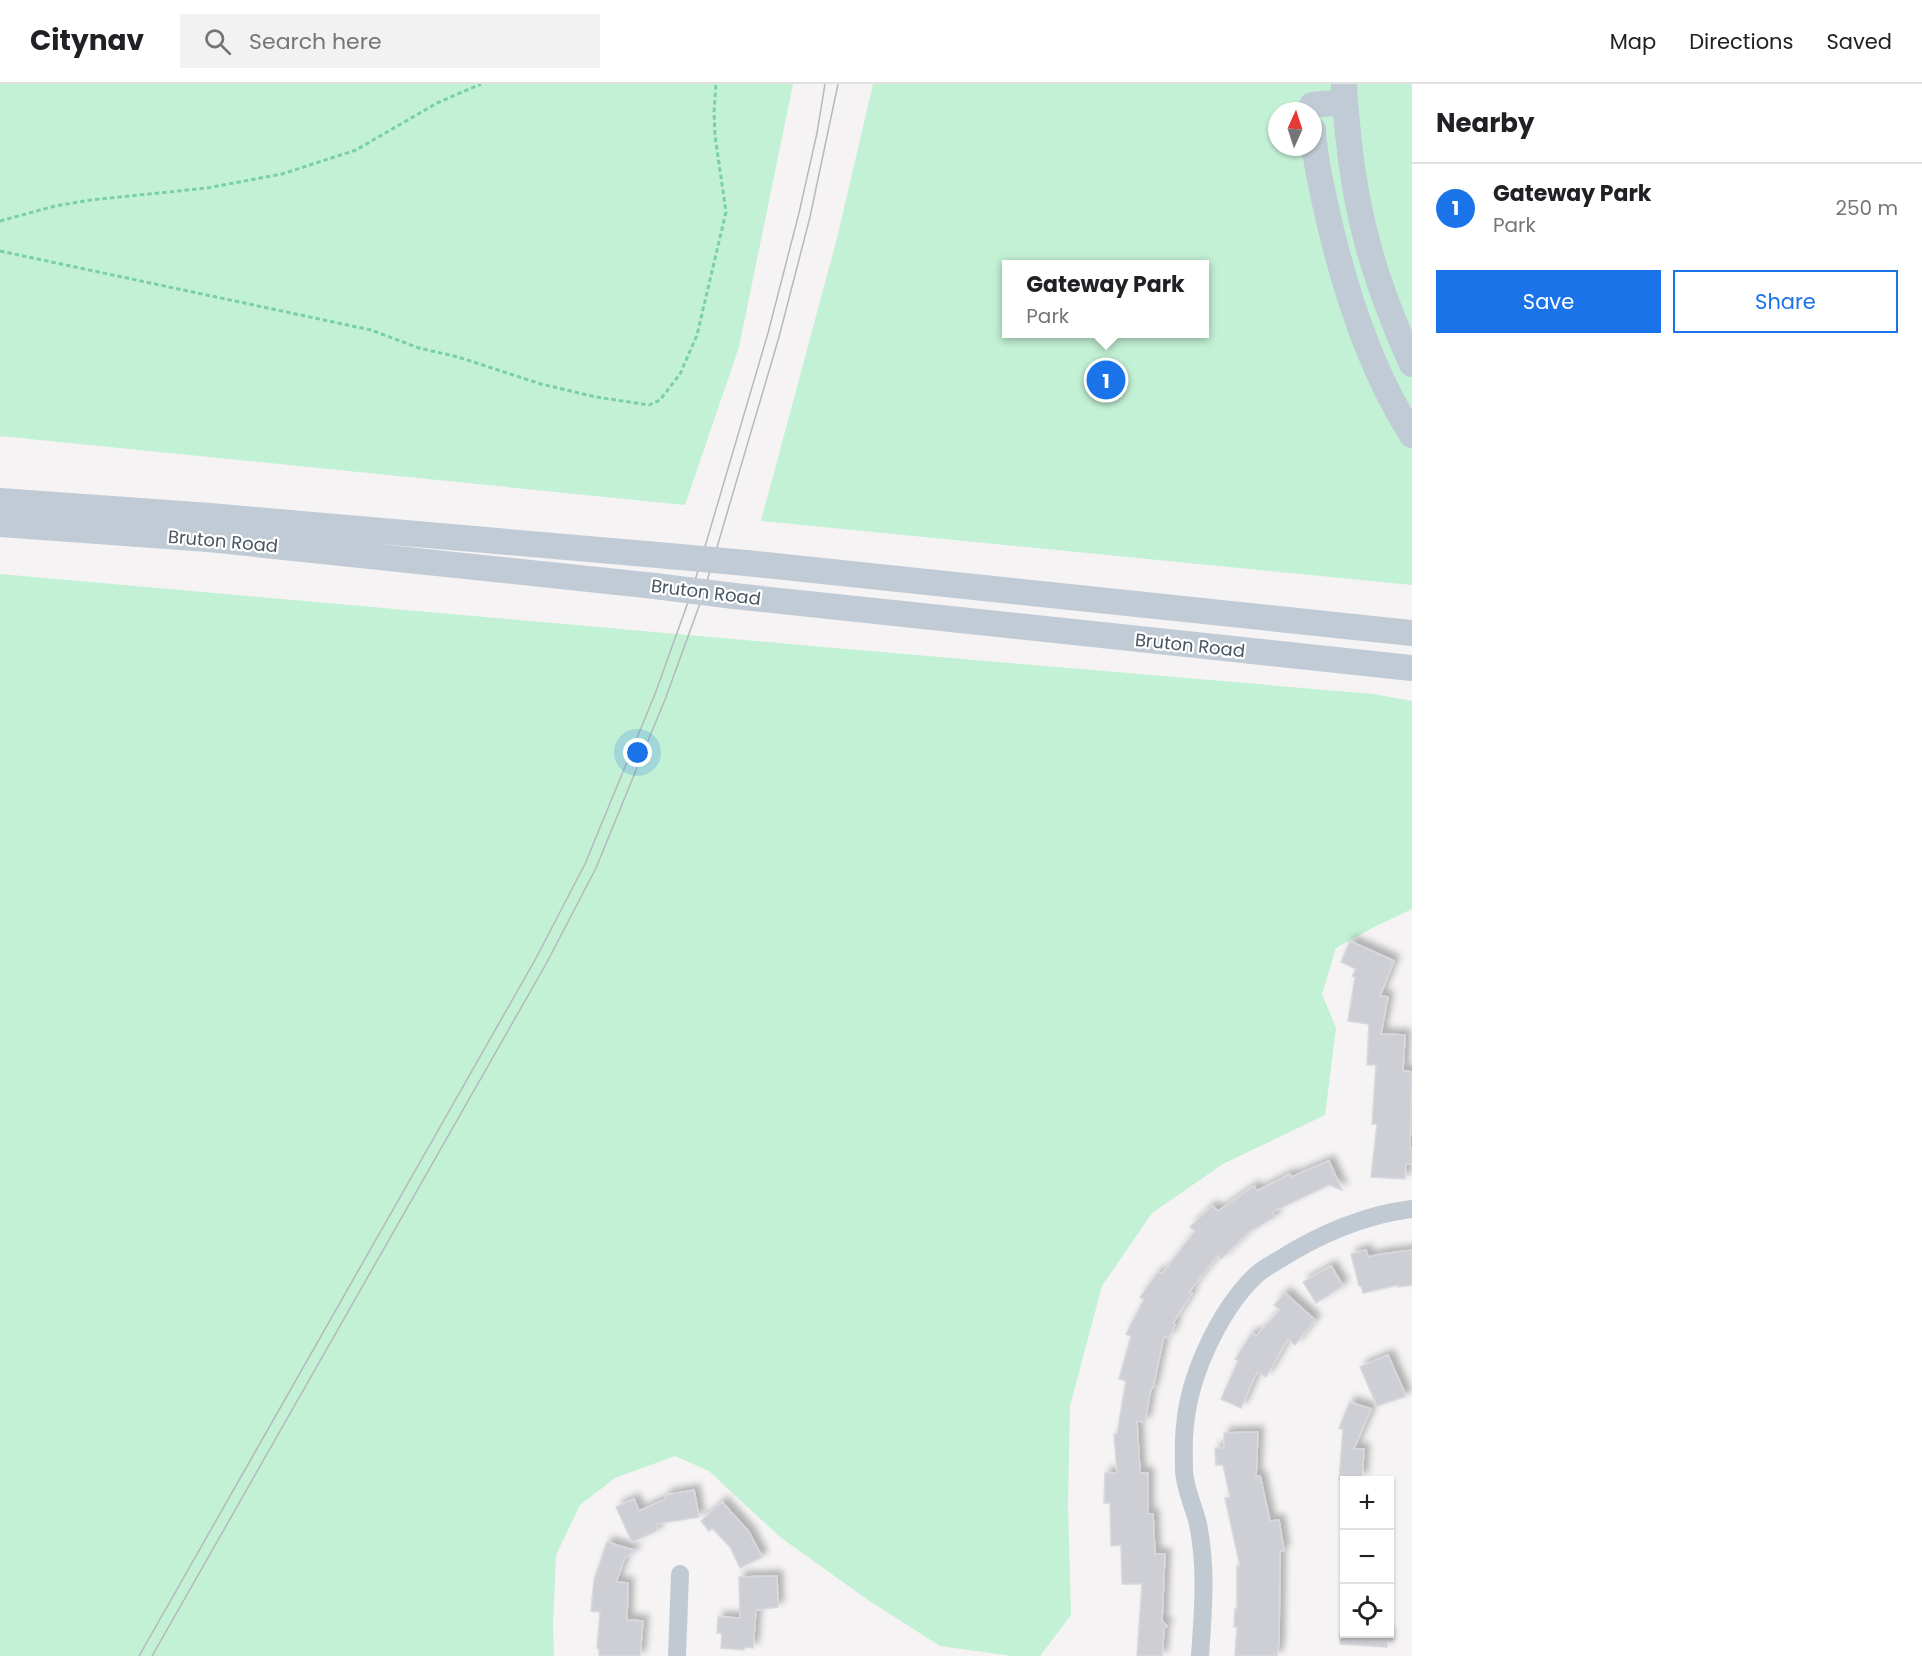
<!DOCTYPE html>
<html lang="en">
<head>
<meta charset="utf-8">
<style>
  :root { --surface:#fff; --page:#f2f2f2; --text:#202124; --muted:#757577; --line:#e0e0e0; --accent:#1a73e8 }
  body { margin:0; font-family:Poppins,sans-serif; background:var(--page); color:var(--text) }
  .controls { position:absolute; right:18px; bottom:18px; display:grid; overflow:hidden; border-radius:0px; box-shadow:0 2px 4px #0004 }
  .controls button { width:54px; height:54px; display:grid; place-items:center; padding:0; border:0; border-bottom:2px solid var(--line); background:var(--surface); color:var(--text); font:30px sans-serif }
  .compass { position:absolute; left:1268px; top:18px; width:54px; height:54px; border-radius:50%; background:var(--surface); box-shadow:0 2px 4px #0004; rotate:3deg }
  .you { position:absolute; left:638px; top:669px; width:21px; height:21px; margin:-15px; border:4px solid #fff; border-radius:50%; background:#1a73e8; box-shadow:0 0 0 9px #1a73e833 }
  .badge { display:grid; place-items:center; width:39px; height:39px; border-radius:50%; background:var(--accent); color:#fff; font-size:20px; font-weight:700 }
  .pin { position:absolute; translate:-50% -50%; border:3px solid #fff; box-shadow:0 2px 6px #0006 }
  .popup { position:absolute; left:1002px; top:176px; width:207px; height:78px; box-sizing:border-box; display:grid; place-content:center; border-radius:0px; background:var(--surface); filter:drop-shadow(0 2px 4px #0005); font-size:20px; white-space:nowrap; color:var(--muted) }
  .popup b { font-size:22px; color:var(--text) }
  .popup::after { content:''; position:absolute; left:50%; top:100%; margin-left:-12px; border:12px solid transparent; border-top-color:var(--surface) }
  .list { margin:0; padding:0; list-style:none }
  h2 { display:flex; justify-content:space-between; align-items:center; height:78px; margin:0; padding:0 24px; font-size:26px }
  h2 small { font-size:20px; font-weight:400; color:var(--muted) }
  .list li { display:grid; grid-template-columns:39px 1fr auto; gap:18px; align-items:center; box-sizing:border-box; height:90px; padding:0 24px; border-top:2px solid var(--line) }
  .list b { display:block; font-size:22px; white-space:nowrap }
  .list p { margin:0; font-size:20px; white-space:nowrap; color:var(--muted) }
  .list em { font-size:20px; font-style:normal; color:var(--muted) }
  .actions { display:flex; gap:12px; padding:18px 24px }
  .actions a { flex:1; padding:14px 0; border:2px solid var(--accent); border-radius:0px; text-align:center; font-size:21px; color:var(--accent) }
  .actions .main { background:var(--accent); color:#fff }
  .icon { flex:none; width:33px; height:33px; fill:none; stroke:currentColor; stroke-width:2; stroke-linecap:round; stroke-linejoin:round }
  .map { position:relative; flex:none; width:1412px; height:1572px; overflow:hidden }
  header { display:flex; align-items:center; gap:36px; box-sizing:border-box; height:84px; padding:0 30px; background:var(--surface); border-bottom:2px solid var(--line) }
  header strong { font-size:28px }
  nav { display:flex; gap:33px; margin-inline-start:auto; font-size:21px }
  .search { width:420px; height:54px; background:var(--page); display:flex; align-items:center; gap:15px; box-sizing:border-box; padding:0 21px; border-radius:0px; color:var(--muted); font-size:22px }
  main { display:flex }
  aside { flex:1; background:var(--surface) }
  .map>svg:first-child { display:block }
</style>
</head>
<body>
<header>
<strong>Citynav</strong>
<div class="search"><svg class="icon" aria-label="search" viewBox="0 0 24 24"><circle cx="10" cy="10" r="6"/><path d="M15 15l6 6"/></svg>Search here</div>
<nav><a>Map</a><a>Directions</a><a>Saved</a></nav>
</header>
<main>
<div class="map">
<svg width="1412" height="1572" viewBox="0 0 1412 1572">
  <defs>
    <filter id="shadow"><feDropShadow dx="5.5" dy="-5.5" stdDeviation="3" flood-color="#0004"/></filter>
  </defs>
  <rect width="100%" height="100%" fill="#f5f3f3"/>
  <!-- green -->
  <path fill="#c3f1d5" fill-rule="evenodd" d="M 0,0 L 793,0 L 739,263 L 685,421 L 0,352 Z
    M 873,0 L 1412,0 L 1412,501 L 761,437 L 837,154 ZM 1277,27 L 1313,27 L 1313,63 L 1277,63 ZM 1007,180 L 1205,180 L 1205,250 L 1007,250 Z
    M 0,490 L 823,563 L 1373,610 L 1412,617 L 1412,825 L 1374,843 L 1336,864 L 1322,910 L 1336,944 L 1325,1031 L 1223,1080 L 1152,1129 L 1102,1202 L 1070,1322 L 1068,1421 L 1071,1531 L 1040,1572 L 1012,1572 L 940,1562 L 868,1516 L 780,1453 L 709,1387 L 675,1372 L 615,1394 L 580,1421 L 556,1471 L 553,1540 L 554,1572 L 0,1572 Z"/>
  <!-- building -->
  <path fill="#cdcfd5" stroke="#d7d9de" stroke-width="1.5" filter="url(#shadow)" d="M 1350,857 L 1394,877 L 1380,912 L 1388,913 L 1381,950 L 1405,951 L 1403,987 L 1412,988 L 1410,1064 L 1412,1065 L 1412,1080 L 1406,1080 L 1405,1095 L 1371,1093 L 1377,1040 L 1372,1040 L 1376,981 L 1367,981 L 1369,940 L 1348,937 L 1355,893 L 1352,892 L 1356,885 L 1341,878 Z
    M 1329,1077 L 1342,1106 L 1329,1101 L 1272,1128 L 1275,1133 L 1249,1148 L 1221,1175 L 1218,1171 L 1189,1208 L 1192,1209 L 1173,1239 L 1175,1241 L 1168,1254 L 1164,1252 L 1153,1304 L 1151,1304 L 1145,1338 L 1137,1337 L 1140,1389 L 1148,1389 L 1148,1430 L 1153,1430 L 1155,1470 L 1165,1470 L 1162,1537 L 1167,1542 L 1164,1545 L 1162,1572 L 1137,1572 L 1142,1500 L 1122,1500 L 1121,1461 L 1111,1462 L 1110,1419 L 1104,1419 L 1105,1389 L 1117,1389 L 1114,1350 L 1117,1350 L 1126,1297 L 1119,1295 L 1131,1252 L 1126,1250 L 1144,1215 L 1140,1213 L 1158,1188 L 1162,1190 L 1195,1147 L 1190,1143 L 1212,1122 L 1218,1127 L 1254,1102 L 1257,1107 L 1290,1090 L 1291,1093 Z
    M 1366,1166 L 1368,1173 L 1381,1170 L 1412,1166 L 1412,1201 L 1398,1203 L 1398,1201 L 1363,1209 L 1361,1202 L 1359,1202 L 1351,1170 Z
    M 1331,1182 L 1343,1202 L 1316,1219 L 1303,1198 Z
    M 1285,1209 L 1315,1236 L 1295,1261 L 1288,1255 L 1266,1293 L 1257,1288 L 1241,1324 L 1221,1315 L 1238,1277 L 1235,1275 L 1252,1249 L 1256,1252 L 1280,1226 L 1274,1221 Z
    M 1388,1271 L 1406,1312 L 1377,1322 L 1360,1283 Z
    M 1350,1318 L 1371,1325 L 1354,1365 L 1364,1365 L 1362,1394 L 1343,1393 L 1342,1396 L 1339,1396 L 1343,1346 L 1339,1344 Z
    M 1258,1348 L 1256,1393 L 1260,1392 L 1270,1437 L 1279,1436 L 1284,1467 L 1280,1467 L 1279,1558 L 1277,1572 L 1235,1572 L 1237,1543 L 1234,1543 L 1235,1525 L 1237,1525 L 1237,1482 L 1240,1482 L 1225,1414 L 1230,1413 L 1223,1381 L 1216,1381 L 1215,1364 L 1224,1364 L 1224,1349 Z
    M 694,1406 L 699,1433 L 657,1440 L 657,1447 L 632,1458 L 616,1423 L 634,1415 L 639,1427 L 666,1415 L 665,1411 Z
    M 722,1418 L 749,1448 L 762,1473 L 740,1484 L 730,1463 L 712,1444 L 709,1447 L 701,1437 Z
    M 607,1458 L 636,1467 L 625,1473 L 616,1498 L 628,1499 L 627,1536 L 643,1537 L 640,1572 L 599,1572 L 599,1565 L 597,1564 L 600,1528 L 591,1527 L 594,1496 Z
    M 777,1492 L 778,1523 L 756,1526 L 753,1564 L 744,1563 L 744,1566 L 721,1564 L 722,1549 L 717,1549 L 718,1533 L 740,1534 L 739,1493 Z
    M 1340,1550 L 1388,1550 L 1387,1563 L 1340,1560 Z"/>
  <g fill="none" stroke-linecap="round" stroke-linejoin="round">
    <!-- path -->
    <path stroke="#7ad0a6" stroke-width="3" stroke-dasharray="4.5 3" stroke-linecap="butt" d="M 0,137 L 55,122 L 91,116 L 207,104 L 282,90 L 356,66 L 437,19 L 481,0
      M 0,167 L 371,246 L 419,264 L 458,273 L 541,300 L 596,313 L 649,321 L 660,316 L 680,290 L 697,251 L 726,128 L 715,52 L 714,28 L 716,0"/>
    <!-- street -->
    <path stroke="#c1cad2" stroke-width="18" d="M 677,1572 L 680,1490
      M 1200,1572 C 1203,1528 1207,1484 1198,1440 C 1194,1423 1185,1405 1184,1387 C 1184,1373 1183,1357 1185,1342 C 1189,1292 1219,1227 1255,1192 C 1261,1186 1270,1181 1277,1177 C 1318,1151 1364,1131 1412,1125"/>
    <!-- secondary -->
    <path stroke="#c1cbd6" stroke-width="26" d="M 1344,0 C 1344,17 1347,34 1348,50 C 1356,135 1377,203 1412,280
      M 1312,21 L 1345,18
      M 1313,46 C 1314,71 1320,95 1325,119 C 1342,198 1368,282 1412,351
      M 0,417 L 210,432 L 669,472
      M 0,440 L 208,455 L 655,502
      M 746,479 L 1412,549
      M 734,512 L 1412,584"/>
    <!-- tram -->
    <path stroke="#b5b8bd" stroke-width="1.5" d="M 139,1572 L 535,876 L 585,780 L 655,610 L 691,510 L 768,249 L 799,129 L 817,49 L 825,0
      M 152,1572 L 546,880 L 596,784 L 666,613 L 702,514 L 779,253 L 810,133 L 838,0"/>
    <!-- secondary-bridge -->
    <path stroke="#c1cbd6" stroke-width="26" d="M 669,472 L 746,479
      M 655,502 L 734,512"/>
  </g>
  <g text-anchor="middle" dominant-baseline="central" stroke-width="4.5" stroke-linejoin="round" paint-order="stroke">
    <!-- street labels -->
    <g font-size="18" fill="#4a5661" stroke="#fff">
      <text transform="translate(223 457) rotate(5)">Bruton Road</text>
      <text transform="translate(706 508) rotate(7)">Bruton Road</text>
      <text transform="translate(1190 561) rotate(6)">Bruton Road</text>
    </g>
  </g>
</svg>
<div class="controls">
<button>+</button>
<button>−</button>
<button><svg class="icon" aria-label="locate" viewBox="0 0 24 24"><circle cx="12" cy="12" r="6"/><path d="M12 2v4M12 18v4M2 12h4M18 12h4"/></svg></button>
</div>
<svg class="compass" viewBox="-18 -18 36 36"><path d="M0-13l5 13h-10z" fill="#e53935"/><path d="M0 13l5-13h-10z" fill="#757577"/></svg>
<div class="you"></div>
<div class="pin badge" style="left:1106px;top:296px">1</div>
<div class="popup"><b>Gateway Park</b>Park</div>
</div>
<aside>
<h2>Nearby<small></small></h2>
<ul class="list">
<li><span class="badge">1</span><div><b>Gateway Park</b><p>Park</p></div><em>250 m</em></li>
</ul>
<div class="actions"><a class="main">Save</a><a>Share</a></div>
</aside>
</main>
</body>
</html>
